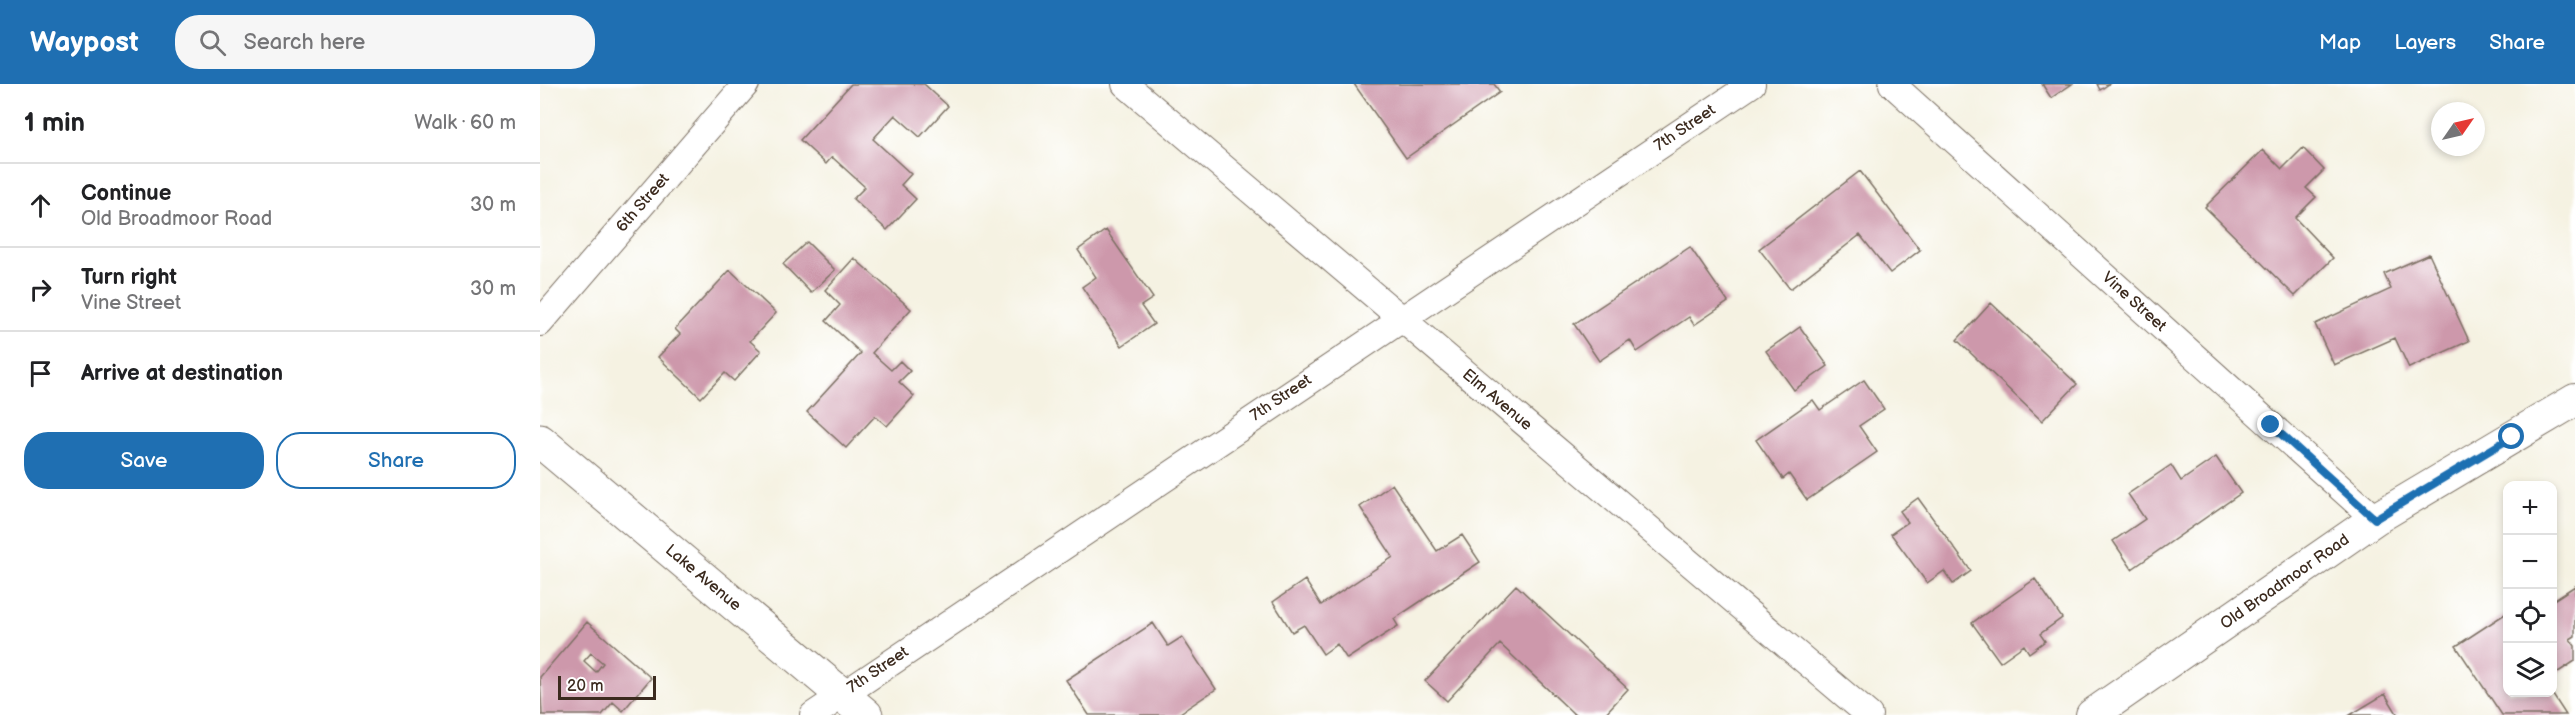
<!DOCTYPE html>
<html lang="en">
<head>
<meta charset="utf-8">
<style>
  :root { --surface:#fff; --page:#f6f6f6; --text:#202124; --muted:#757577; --line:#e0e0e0; --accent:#1f6fb2 }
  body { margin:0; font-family:"Balsamiq Sans",sans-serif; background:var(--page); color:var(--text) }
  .controls { position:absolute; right:18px; bottom:18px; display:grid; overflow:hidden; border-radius:12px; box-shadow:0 3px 9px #0003 }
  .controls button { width:54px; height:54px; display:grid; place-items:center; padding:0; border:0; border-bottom:2px solid var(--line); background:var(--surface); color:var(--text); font:30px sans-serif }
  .compass { position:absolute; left:1891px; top:18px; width:54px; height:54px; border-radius:50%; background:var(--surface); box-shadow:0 3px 9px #0003; rotate:56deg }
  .scale { position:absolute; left:18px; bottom:15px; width:98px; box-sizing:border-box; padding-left:6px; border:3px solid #3b2a1e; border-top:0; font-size:16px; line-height:21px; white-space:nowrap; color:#3b2a1e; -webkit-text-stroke:4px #fff; paint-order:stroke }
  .stop { position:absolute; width:18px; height:18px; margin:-14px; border:4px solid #1f6fb2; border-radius:50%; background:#fff }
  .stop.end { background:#1f6fb2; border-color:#fff; box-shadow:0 2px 6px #0008 }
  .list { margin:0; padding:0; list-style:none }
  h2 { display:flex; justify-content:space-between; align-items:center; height:78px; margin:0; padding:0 24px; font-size:26px }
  h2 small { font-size:20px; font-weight:400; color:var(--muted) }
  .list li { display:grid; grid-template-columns:39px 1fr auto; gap:18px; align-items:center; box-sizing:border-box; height:84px; padding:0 24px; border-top:2px solid var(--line) }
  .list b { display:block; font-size:22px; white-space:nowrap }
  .list p { margin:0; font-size:20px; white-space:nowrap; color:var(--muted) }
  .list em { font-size:20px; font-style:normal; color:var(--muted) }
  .actions { display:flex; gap:12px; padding:18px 24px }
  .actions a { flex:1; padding:14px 0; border:2px solid var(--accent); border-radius:24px; text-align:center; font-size:21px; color:var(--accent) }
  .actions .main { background:var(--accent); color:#fff }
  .icon { flex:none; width:33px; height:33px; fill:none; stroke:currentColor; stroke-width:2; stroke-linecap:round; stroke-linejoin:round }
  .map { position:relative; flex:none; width:2035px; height:631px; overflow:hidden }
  header { display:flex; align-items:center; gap:36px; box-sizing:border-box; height:84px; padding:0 30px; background:var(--accent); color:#fff }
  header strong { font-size:28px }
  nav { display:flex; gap:33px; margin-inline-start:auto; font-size:21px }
  .search { width:420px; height:54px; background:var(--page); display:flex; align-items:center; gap:15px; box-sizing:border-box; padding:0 21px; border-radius:24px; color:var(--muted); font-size:22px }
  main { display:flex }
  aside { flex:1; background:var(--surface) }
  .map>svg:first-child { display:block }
</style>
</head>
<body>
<header>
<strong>Waypost</strong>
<div class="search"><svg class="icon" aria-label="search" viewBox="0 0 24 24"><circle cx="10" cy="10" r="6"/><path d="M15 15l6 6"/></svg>Search here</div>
<nav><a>Map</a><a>Layers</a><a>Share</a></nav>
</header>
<main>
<aside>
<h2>1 min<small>Walk · 60 m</small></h2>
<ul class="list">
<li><svg class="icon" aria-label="ahead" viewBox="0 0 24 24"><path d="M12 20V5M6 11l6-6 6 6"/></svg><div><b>Continue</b><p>Old Broadmoor Road</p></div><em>30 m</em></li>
<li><svg class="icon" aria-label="right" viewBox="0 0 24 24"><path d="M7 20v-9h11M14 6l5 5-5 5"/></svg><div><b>Turn right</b><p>Vine Street</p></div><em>30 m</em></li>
<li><svg class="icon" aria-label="arrive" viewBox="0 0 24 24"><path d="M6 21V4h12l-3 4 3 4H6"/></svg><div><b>Arrive at destination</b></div></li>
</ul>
<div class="actions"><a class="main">Save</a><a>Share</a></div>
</aside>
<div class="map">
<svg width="2035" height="631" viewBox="0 0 2035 631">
  <rect width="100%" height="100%" fill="#fff"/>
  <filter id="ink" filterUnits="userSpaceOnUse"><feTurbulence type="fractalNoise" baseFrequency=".0167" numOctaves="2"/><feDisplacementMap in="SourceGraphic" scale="12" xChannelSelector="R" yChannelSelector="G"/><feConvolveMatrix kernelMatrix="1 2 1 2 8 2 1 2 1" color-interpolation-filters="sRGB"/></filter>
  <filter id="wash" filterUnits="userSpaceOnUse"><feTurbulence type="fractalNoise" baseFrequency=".008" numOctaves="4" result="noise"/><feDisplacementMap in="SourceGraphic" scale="24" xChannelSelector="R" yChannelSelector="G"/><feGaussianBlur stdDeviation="1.35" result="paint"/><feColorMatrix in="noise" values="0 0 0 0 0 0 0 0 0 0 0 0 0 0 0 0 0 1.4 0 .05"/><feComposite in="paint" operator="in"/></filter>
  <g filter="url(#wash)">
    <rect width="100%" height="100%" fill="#f5f2e2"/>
    <g id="blocks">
      <!-- building -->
      <path fill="#cd98ab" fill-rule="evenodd" d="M 311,0 L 384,0 L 408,22 L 380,53 L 355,31 L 333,55 L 371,90 L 361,101 L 376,115 L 347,146 L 313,115 L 325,103 L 292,73 L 286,80 L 260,56 Z
        M 814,0 L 954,0 L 960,8 L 866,74 Z
        M 1502,0 L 1532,0 L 1511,14 Z
        M 1557,0 L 1569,0 L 1560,6 Z
        M 1763,64 L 1784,86 L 1766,104 L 1776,113 L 1755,134 L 1793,174 L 1755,212 L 1665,123 L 1723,66 L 1742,85 Z
        M 1320,87 L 1380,166 L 1350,189 L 1320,151 L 1250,205 L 1219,165 Z
        M 566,146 L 613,214 L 601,222 L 614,240 L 582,262 L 542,203 L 556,193 L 538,166 Z
        M 267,158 L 295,186 L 271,209 L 243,180 Z
        M 1150,163 L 1188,218 L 1154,241 L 1149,233 L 1097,268 L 1090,256 L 1059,277 L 1034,240 Z
        M 1889,170 L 1929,257 L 1869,284 L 1855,254 L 1794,281 L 1775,240 L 1851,205 L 1844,190 Z
        M 314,174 L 371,225 L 332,269 L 351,286 L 360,277 L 370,287 L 359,298 L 374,312 L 347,342 L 335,332 L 306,364 L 267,328 L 321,269 L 286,237 L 300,221 L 285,206 Z
        M 190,186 L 236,229 L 210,257 L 221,267 L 194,297 L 185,289 L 161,314 L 118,273 L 140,250 L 135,245 Z
        M 1451,219 L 1537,300 L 1502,337 L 1417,256 Z
        M 1260,243 L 1288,282 L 1254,306 L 1226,267 Z
        M 1324,296 L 1344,325 L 1319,342 L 1337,368 L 1267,416 L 1249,390 L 1243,395 L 1216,356 L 1273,316 L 1280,326 Z
        M 1676,373 L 1701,409 L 1592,485 L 1573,457 L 1605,435 L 1588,410 L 1631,381 L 1641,397 Z
        M 852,400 L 897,467 L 922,451 L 940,478 L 854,535 L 858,542 L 807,575 L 797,560 L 783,570 L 764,541 L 752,548 L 733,518 L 765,496 L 781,521 L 853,473 L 820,423 Z
        M 1378,414 L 1431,487 L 1413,500 L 1404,487 L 1387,499 L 1351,450 L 1368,438 L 1360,427 Z
        M 1495,495 L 1522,534 L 1500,550 L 1505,557 L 1489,569 L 1484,561 L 1460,578 L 1432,539 Z
        M 976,501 L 1088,605 L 1064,631 L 1035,631 L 960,560 L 907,617 L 885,597 Z
        M 2035,502 L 2035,552 L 2030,555 L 2035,562 L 2035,577 L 2012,592 L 2012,517 Z
        M 1968,528 L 1968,608 L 2011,608 L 2026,631 L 1962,631 L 1916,562 Z
        M 47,538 L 111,594 L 83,627 L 73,618 L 62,631 L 2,631 L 0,593 ZM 51,569 L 63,579 L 56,588 L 44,577 Z
        M 613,539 L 628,562 L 642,553 L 676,605 L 637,631 L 549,631 L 526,596 Z
        M 1845,610 L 1858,631 L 1810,631 Z"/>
    </g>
  </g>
  <g filter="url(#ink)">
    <use href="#blocks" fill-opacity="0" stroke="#7c7063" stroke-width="1.5"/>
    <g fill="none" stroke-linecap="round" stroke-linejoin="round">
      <!-- minor casing -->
      <g stroke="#7c7063" stroke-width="28">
        <path id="minor" d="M 585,0 L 1329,631
          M 1352,0 L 1835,435
          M 0,239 L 206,0
          M 273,631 L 1212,0"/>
      </g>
      <!-- tertiary casing -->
      <g stroke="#7c7063" stroke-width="34">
        <path id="tertiary" d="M 1552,631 L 1835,435 L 2035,316"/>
      </g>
      <!-- secondary casing -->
      <g stroke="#7c7063" stroke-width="35">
        <path id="secondary" d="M 0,357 L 326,631"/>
      </g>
      <!-- minor -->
      <use href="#minor" stroke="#fff" stroke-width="26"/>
      <!-- tertiary -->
      <use href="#tertiary" stroke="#fff" stroke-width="32"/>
      <!-- secondary -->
      <use href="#secondary" stroke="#fff" stroke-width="33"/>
    </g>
  </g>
  <g fill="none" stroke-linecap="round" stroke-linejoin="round" filter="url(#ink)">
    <!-- route -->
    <path stroke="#1f6fb2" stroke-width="8" d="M 1731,341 L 1835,435 L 1972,353"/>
  </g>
  <g text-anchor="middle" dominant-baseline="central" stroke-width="4.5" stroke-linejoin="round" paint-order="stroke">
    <!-- street labels -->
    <g font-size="16" fill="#3b2a1e" stroke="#fff">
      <text transform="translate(1145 44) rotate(-34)">7th Street</text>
      <text transform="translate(103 119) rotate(-49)">6th Street</text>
      <text transform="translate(1594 218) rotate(42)">Vine Street</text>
      <text transform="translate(741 314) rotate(-34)">7th Street</text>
      <text transform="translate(957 316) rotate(40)">Elm Avenue</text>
      <text transform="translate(163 494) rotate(40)">Lake Avenue</text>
      <text transform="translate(1745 498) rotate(-35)">Old Broadmoor Road</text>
      <text transform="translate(338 586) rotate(-34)">7th Street</text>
    </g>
  </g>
</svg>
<div class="controls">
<button>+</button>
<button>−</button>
<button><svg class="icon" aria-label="locate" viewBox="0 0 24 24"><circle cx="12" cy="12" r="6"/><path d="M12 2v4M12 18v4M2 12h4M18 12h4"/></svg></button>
<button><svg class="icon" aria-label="layers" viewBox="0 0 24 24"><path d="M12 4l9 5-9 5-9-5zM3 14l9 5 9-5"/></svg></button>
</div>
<svg class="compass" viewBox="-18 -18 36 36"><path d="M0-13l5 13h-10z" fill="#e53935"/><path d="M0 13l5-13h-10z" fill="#757577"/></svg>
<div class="scale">20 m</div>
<div class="stop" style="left:1972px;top:353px"></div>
<div class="stop end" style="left:1731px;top:341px"></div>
</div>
</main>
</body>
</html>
